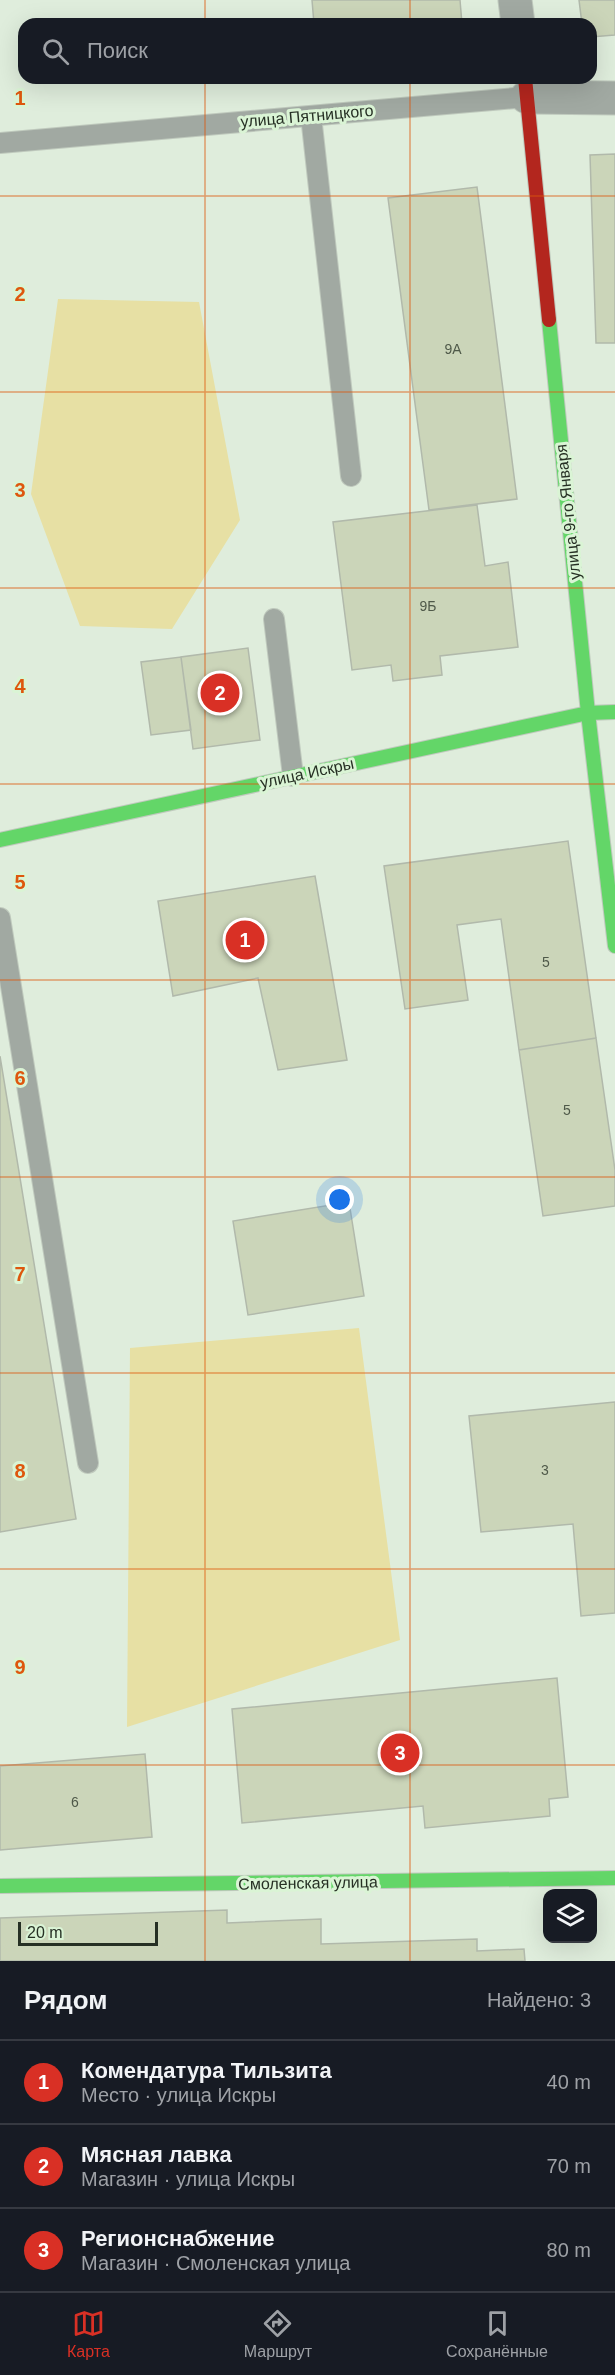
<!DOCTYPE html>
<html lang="ru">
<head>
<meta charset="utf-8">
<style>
  :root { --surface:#171b24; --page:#20242c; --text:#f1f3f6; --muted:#9ea1a6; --line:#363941; --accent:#d93025 }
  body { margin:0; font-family:Arial,sans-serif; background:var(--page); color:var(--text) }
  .controls { position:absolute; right:18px; bottom:18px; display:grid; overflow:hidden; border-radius:12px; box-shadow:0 6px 24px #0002 }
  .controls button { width:54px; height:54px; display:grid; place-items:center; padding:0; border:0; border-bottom:2px solid var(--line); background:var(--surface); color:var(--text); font:30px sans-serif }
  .scale { position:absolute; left:18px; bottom:15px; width:140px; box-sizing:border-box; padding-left:6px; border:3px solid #263024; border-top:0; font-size:16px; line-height:21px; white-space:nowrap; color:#263024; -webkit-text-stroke:4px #daf4d5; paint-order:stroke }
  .you { position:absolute; left:340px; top:1200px; width:21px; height:21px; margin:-15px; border:4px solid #fff; border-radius:50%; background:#1a73e8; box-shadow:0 0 0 9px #1a73e833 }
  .badge { display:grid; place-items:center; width:39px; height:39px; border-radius:50%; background:var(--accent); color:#fff; font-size:20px; font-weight:700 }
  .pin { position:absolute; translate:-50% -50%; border:3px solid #fff; box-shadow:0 2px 6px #0006 }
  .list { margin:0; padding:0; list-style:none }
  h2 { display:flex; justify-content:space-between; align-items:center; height:78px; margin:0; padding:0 24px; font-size:26px }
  h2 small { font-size:20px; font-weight:400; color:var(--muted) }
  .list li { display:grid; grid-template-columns:39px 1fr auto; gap:18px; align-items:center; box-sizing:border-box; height:84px; padding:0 24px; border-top:2px solid var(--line) }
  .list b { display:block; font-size:22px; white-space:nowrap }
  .list p { margin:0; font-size:20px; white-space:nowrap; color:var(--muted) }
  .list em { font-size:20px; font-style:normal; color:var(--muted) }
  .icon { flex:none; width:33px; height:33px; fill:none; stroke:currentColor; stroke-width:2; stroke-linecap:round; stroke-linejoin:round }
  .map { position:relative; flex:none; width:615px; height:1961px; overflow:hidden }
  .search { position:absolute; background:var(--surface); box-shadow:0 6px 24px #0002; left:18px; right:18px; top:18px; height:66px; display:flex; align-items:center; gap:15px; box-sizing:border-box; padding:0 21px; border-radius:18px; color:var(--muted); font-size:22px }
  .sheet { height:330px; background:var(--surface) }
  nav { display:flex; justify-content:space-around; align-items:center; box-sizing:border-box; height:84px; border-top:2px solid var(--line); background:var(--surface); font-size:16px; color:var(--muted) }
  nav a { display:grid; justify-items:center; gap:3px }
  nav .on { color:var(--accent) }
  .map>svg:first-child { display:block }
</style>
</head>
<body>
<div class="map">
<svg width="615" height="1961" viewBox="0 0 615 1961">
  <rect width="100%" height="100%" fill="#dfeddc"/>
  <!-- green -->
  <path fill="#e7e0a4" d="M 58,299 L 199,302 L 240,520 L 172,629 L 80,626 L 31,494 Z
    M 359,1328 L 400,1640 L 127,1727 L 130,1348 Z"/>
  <!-- building -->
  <path fill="#cbd5b9" stroke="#b1b9ab" stroke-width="1.5" d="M 312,0 L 460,0 L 462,24 L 314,24 Z
    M 579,0 L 615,0 L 615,35 L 591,37 L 591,24 L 582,24 Z
    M 615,154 L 615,343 L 596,343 L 590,155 Z
    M 477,187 L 517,499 L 429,510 L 388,198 Z
    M 477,505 L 485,566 L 508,562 L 518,647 L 440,656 L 442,675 L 393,681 L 391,665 L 352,670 L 333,522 Z
    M 248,648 L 260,740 L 193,749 L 181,657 Z
    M 181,657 L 191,730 L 151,735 L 141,662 Z
    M 568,841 L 596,1038 L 519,1050 L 501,919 L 457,925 L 468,1000 L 405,1009 L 384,866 Z
    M 315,876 L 347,1060 L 278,1070 L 258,978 L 173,996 L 158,901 Z
    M 596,1038 L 615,1170 L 615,1206 L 543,1216 L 519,1050 Z
    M 0,1056 L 76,1519 L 0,1532 Z
    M 349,1202 L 364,1296 L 248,1315 L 233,1221 Z
    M 615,1402 L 615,1613 L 581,1616 L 573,1524 L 481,1532 L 469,1416 Z
    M 557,1678 L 568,1797 L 549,1799 L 550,1816 L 425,1828 L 423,1806 L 242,1823 L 232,1709 Z
    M 145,1754 L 152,1837 L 0,1850 L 0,1766 Z
    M 227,1910 L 227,1923 L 321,1919 L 321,1944 L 477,1939 L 477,1951 L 524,1949 L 525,1961 L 0,1961 L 0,1918 Z"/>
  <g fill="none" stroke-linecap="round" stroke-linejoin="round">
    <!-- lane casing -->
    <g stroke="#bfc9bd" stroke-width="22">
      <path id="lane" d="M 311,116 L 351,476
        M 0,143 L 527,97
        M 274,619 L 293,776
        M 0,918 L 88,1463"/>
    </g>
    <!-- street casing -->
    <g stroke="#bfc9bd" stroke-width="35">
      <path id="street" d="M 515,0 L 518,24
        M 527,97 L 615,98"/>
    </g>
    <!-- fast casing -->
    <g stroke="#bfc9bd" stroke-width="16">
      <path id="fast" d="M 549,320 L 588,713 L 615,946
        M 0,840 L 588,713 L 615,712
        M 0,1886 L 615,1878"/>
    </g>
    <!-- jam casing -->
    <g stroke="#bfc9bd" stroke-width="16">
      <path id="jam" d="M 525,78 L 549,320"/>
    </g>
    <!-- lane -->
    <use href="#lane" stroke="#a1a9a2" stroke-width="20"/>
    <!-- street -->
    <use href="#street" stroke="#a1a9a2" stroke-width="33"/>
    <!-- fast -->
    <use href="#fast" stroke="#63d668" stroke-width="14"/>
    <!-- jam -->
    <use href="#jam" stroke="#b3261e" stroke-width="14"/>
  </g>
  <!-- grid -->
  <path fill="none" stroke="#de570d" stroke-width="1.5" stroke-opacity="0.55" d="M 205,0 L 205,24M 410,0 L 410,24M 205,78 L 205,1961M 410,78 L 410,1961M 0,196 L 615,196M 0,392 L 615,392M 0,588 L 615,588M 0,784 L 615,784M 0,980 L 615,980M 0,1177 L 615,1177M 0,1373 L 615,1373M 0,1569 L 615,1569M 0,1765 L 615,1765"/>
  <g text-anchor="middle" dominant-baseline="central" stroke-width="6" stroke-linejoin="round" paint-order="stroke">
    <!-- number labels -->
    <g font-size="14" fill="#4f5949">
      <text x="453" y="349">9А</text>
      <text x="428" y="606">9Б</text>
      <text x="546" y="962">5</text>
      <text x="567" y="1110">5</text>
      <text x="545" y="1470">3</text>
      <text x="75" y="1802">6</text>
    </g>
    <!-- street labels -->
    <g font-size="16" fill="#263024" stroke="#daf4d5">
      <text transform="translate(307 116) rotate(-5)">улица Пятницкого</text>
      <text transform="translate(568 512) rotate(-96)">улица 9-го Января</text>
      <text transform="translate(307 773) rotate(-12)">улица Искры</text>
      <text transform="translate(308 1883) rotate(-1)">Смоленская улица</text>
    </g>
  </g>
  <g font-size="20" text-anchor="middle" font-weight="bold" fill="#de570d" stroke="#daf4d5" stroke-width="6" stroke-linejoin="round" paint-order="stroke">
    <text x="20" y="105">1</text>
    <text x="20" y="301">2</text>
    <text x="20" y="497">3</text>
    <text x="20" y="693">4</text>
    <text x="20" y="889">5</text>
    <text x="20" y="1085">6</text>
    <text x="20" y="1281">7</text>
    <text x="20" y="1478">8</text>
    <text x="20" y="1674">9</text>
  </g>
</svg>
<div class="controls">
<button><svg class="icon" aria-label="layers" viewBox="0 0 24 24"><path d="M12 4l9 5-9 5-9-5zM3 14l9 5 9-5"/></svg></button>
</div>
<div class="scale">20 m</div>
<div class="you"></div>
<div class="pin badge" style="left:245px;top:940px">1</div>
<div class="pin badge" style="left:220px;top:693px">2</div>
<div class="pin badge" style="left:400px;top:1753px">3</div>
<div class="search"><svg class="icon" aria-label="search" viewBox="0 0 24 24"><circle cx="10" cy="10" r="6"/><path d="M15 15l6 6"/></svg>Поиск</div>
</div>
<section class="sheet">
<h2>Рядом<small>Найдено: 3</small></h2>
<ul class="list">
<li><span class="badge">1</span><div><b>Комендатура Тильзита</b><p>Место · улица Искры</p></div><em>40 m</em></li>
<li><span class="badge">2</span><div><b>Мясная лавка</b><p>Магазин · улица Искры</p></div><em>70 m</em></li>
<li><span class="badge">3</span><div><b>Регионснабжение</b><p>Магазин · Смоленская улица</p></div><em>80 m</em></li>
</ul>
</section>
<nav>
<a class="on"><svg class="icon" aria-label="map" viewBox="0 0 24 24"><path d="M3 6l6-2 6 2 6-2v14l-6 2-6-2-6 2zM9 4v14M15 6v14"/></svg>Карта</a>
<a><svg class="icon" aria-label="directions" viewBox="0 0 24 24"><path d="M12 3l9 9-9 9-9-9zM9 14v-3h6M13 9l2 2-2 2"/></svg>Маршрут</a>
<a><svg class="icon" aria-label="saved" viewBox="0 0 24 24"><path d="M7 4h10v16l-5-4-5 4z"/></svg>Сохранённые</a>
</nav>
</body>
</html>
